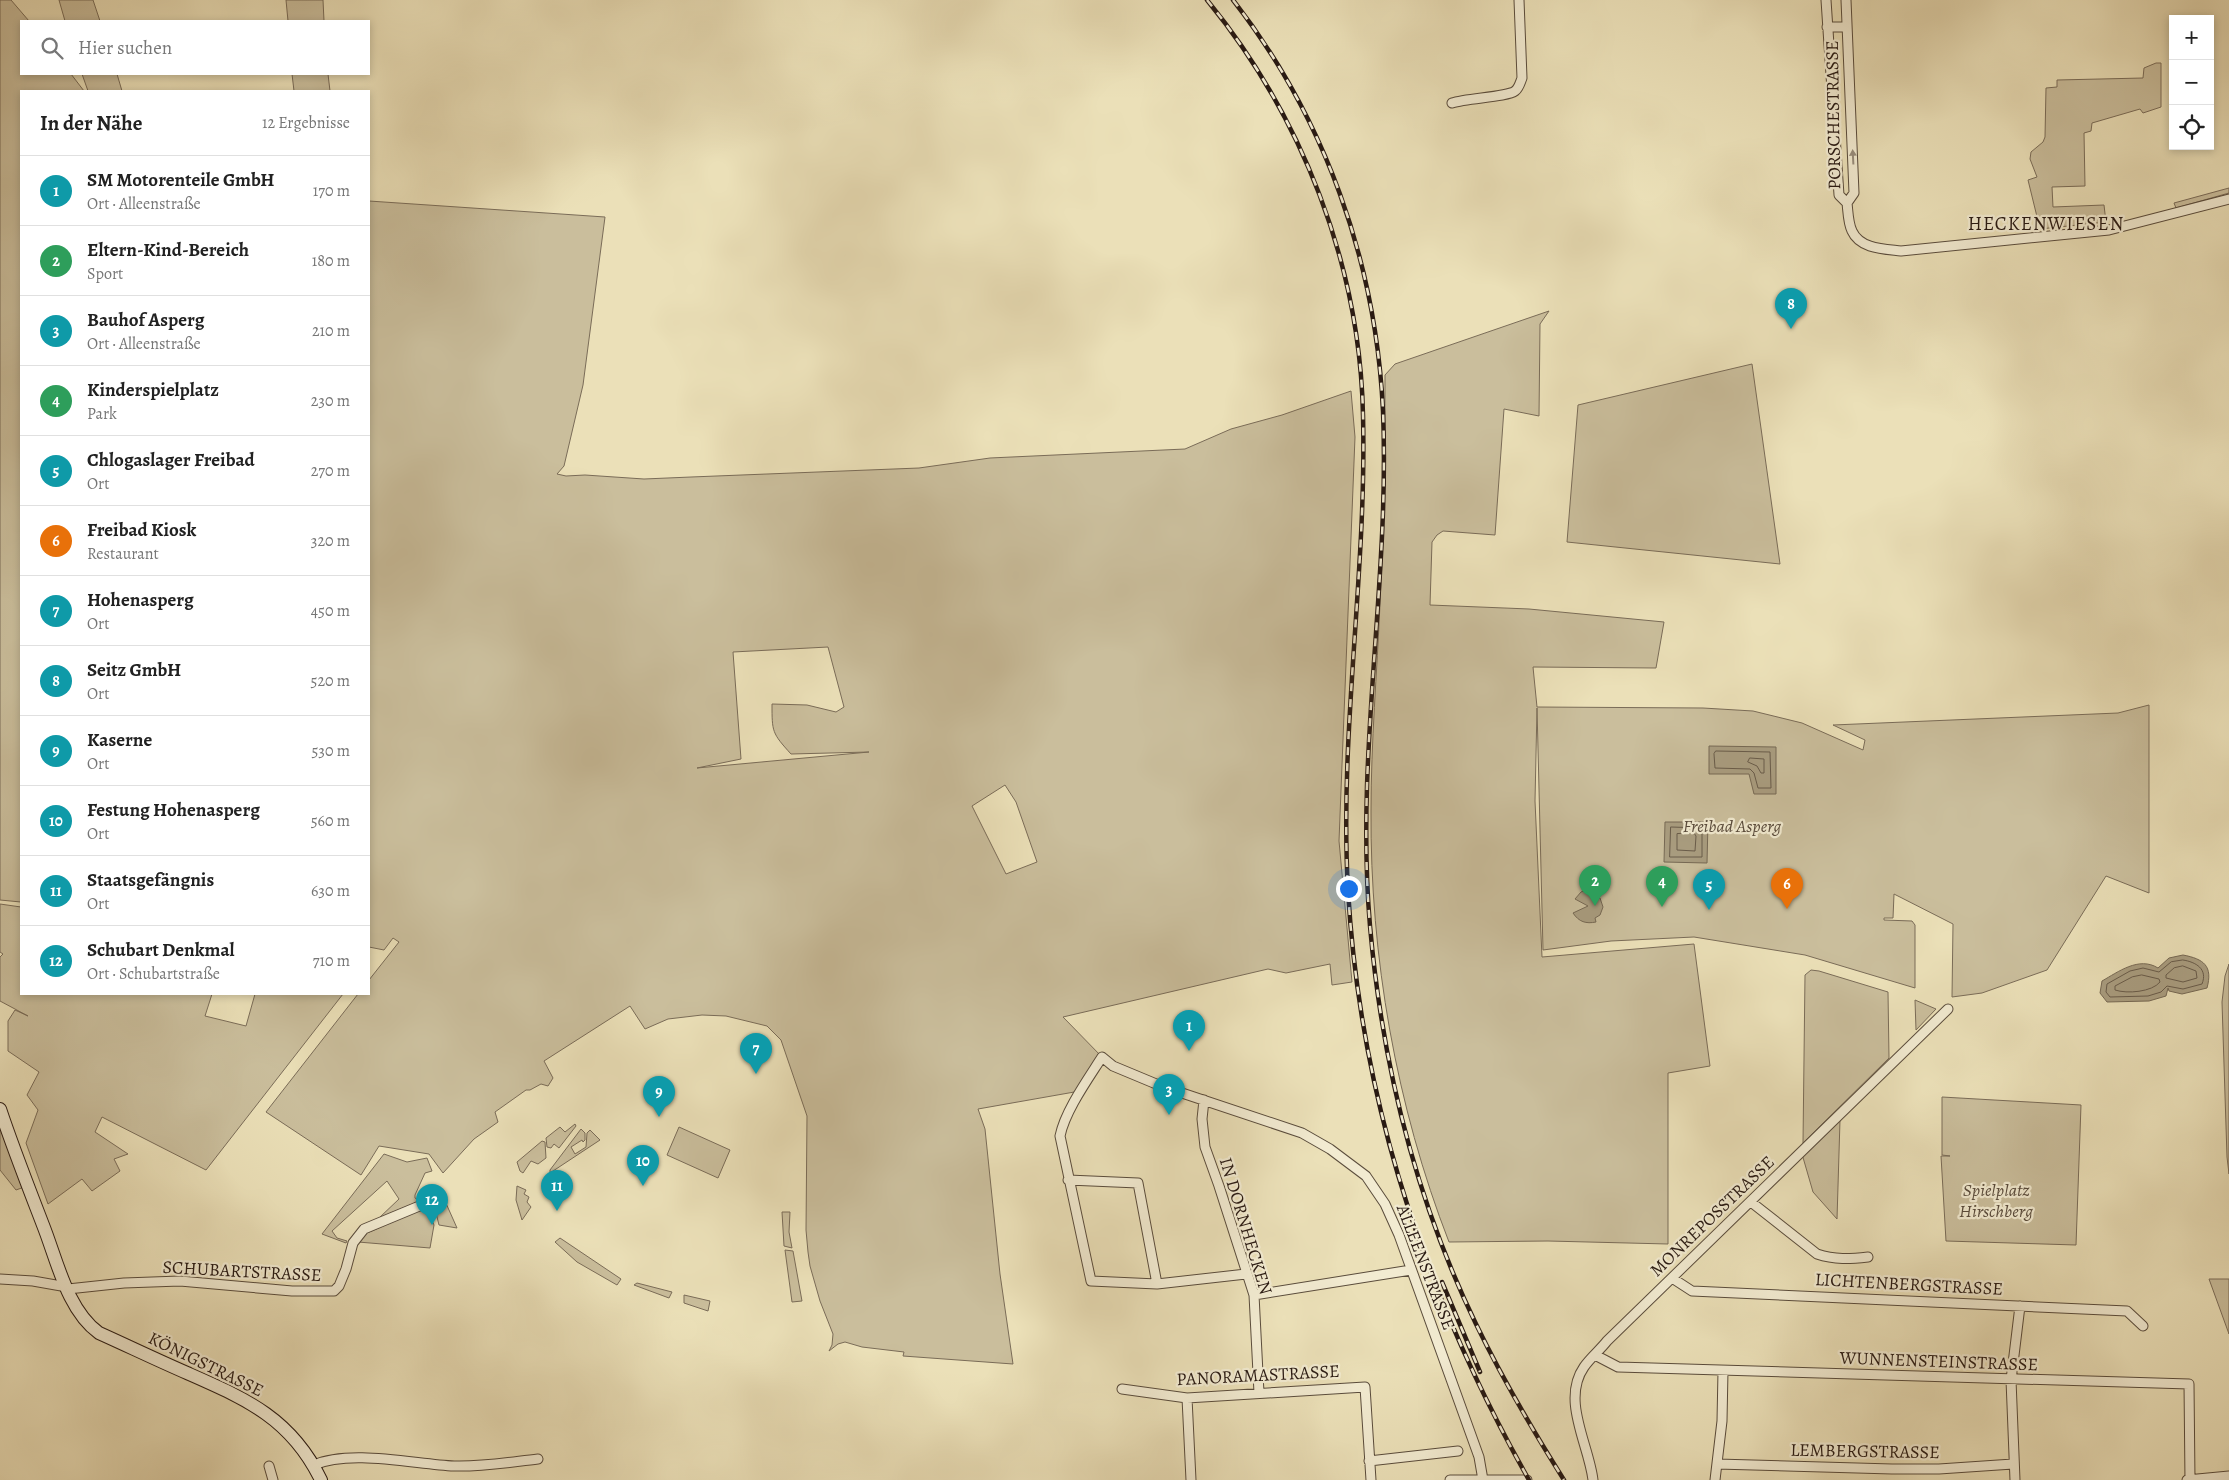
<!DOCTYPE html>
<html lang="de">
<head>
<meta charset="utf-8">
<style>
  :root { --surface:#fff; --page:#f2f2f2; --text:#222; --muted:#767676; --line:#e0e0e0; --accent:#db2777 }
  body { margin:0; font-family:Alegreya,serif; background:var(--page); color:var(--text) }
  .controls { position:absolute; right:15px; top:15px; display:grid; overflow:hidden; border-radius:0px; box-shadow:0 2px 8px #0003 }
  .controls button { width:45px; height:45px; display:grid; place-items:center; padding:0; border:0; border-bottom:1px solid var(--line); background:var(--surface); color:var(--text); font:25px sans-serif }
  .you { position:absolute; left:1348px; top:888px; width:18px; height:18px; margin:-12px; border:4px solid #fff; border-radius:50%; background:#1a73e8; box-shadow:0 0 0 8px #1a73e833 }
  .badge { display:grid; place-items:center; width:32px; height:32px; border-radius:50%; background:var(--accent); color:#fff; font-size:16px; font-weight:700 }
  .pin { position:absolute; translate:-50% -41px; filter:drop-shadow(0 1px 2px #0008) }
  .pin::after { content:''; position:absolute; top:26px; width:18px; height:15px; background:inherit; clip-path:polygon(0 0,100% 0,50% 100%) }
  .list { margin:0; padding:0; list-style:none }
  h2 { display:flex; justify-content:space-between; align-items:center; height:65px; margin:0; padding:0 20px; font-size:21px }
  h2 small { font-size:16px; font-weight:400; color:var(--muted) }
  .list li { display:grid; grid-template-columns:32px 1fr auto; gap:15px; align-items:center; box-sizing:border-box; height:70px; padding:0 20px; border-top:1px solid var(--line) }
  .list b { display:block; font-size:19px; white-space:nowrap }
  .list p { margin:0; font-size:16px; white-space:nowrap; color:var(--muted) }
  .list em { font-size:16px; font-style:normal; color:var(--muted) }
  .icon { flex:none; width:28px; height:28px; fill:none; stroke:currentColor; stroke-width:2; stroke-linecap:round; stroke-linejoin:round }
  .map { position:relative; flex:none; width:2229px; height:1480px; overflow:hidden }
  .search { position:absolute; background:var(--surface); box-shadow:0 2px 8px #0003; left:20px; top:20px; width:350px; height:55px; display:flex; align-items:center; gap:12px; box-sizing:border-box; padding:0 18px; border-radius:0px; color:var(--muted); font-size:19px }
  .panel { position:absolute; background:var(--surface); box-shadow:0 2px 8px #0003; left:20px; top:90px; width:350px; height:905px; border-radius:0px }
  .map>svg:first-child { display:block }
</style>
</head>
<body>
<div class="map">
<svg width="2229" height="1480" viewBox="0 0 2229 1480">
  <rect width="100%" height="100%" fill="#ebe0b8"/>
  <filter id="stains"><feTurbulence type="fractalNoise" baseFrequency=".004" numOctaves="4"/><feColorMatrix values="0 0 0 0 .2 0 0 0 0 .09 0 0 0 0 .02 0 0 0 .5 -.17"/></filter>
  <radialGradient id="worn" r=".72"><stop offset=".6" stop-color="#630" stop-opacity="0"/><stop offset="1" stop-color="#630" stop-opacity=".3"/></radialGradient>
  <!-- green -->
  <path fill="#cabe9c" stroke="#7a6c58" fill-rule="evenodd" d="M 0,0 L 11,0 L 29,21 L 21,21 L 21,74 L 71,74 L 84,91 L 21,91 L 21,902 L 0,900 Z
    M 59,0 L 93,0 L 100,21 L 65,21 Z
    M 286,0 L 323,0 L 324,21 L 288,21 Z
    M 2156,63 L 2161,63 L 2161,107 L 2143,113 L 2140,109 L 2092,123 L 2091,131 L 2084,133 L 2085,186 L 2052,187 L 2053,207 L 2104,205 L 2106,222 L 2040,229 L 2028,180 L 2037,177 L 2030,159 L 2031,152 L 2043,142 L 2045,137 L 2046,88 L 2057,87 L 2057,80 L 2143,78 L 2144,68 Z
    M 82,74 L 117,74 L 122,91 L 88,91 Z
    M 292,74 L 328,74 L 330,91 L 294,91 Z
    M 2229,188 L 2229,193 L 2176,208 L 2174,203 Z
    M 369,201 L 605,217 L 583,385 L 564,466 L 557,474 L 566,476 L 585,475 L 644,479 L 691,477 L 919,468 L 990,458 L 1185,449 L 1231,429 L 1282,415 L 1351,391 L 1355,437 L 1339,841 L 1352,982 L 1332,985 L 1330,964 L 1286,973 L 1268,969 L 1063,1017 L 1102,1057 L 1080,1091 L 978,1109 L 985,1129 L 1000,1274 L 1013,1364 L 903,1356 L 904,1352 L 862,1347 L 845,1342 L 838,1344 L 829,1351 L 832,1345 L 833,1334 L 820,1301 L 810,1266 L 808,1252 L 806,1230 L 807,1116 L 781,1040 L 767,1026 L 726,1016 L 702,1015 L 668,1019 L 645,1029 L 630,1006 L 544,1061 L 553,1078 L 548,1086 L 541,1084 L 530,1090 L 526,1090 L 495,1112 L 498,1122 L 474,1139 L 443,1173 L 429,1154 L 379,1146 L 361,1175 L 266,1112 L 358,994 L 369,994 L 369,980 L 399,942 L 393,938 L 384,950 L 369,947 ZM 828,647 L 844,707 L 836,712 L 807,705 L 772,704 C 772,732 772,733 791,754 L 869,752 L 697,768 L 741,759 L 733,652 ZM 1005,785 L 1016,802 L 1037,862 L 1006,874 L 972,806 Z
    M 1549,311 L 1540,324 L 1539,416 L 1504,409 L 1495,535 L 1443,531 L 1437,535 L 1432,542 L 1430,605 L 1529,609 L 1664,622 L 1656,668 L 1533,667 L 1537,707 L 1703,708 L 1753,711 L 1802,723 L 1863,750 L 1865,740 L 1833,725 L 2118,713 L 2149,705 L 2149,893 L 2106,876 L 2047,970 L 1982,993 L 1952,997 L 1953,924 L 1894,894 L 1893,918 L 1884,918 L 1884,920 L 1912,921 L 1915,925 L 1915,988 L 1805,955 L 1694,937 L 1611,941 L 1543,950 L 1537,708 L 1535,801 L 1542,957 L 1694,944 L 1710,1066 L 1668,1073 L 1668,1244 L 1548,1241 L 1449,1242 C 1396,1106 1370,956 1371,811 C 1371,742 1377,673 1380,604 C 1384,528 1385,452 1385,375 L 1395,364 Z
    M 1752,364 L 1780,564 L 1567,542 L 1578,405 Z
    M 0,904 L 21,907 L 21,994 L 212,994 L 205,1016 L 246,1026 L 255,994 L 343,994 L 206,1170 L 102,1117 L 95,1132 L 128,1154 L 114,1159 L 120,1171 L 92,1191 L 82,1179 L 48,1204 L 26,1143 L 38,1110 L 27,1095 L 39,1072 L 8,1051 L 8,1021 L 15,1010 L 28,1016 L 0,1001 L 0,957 L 3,954 L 0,952 Z
    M 2229,964 L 2229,1174 L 2227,1157 L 2222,1002 L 2225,976 Z
    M 1811,970 L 1819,971 L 1888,992 L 1889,1058 L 1803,1143 L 1805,975 Z
    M 1915,1000 L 1936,1009 L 1916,1030 Z
    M 1942,1097 L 2081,1105 L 2076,1245 L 1946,1241 L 1941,1156 L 1950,1156 L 1942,1155 Z
    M 0,1109 L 27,1186 L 16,1190 L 0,1170 Z
    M 1840,1120 L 1837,1219 L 1813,1192 L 1802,1154 Z
    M 575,1124 L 576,1126 L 559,1148 L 554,1144 L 551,1148 L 547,1147 L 546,1138 L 560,1127 L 565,1132 Z
    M 679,1127 L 730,1150 L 718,1178 L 667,1155 Z
    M 581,1129 L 585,1133 L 585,1140 L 583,1142 L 582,1140 L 571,1147 L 575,1154 L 586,1147 L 587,1133 L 590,1130 L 600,1140 L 550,1173 L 550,1170 Z
    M 542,1141 L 545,1142 L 546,1158 L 538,1164 L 531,1161 L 523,1173 L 520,1171 L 517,1162 Z
    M 384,1154 L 407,1162 L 427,1158 L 432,1171 L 425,1173 L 415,1195 L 415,1198 L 420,1201 L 379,1218 L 399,1199 L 387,1181 L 332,1231 L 337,1238 L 347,1241 L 346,1243 L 322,1234 Z
    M 517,1186 L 526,1190 L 524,1194 L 529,1197 L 527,1202 L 531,1207 L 522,1220 L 516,1200 Z
    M 445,1201 L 457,1228 L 439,1225 L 435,1209 Z
    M 419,1210 L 428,1211 L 434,1225 L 430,1248 L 358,1242 L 365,1234 Z
    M 782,1212 L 790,1212 L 789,1232 L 792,1248 L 784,1246 Z
    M 560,1238 L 621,1279 L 617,1285 L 577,1262 L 555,1242 Z
    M 785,1250 L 793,1251 L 802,1301 L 792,1302 Z
    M 2209,1279 L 2229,1279 L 2229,1334 Z
    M 637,1283 L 672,1292 L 669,1298 L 634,1285 Z
    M 684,1295 L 710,1301 L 708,1311 L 684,1303 Z"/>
  <!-- water -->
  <path fill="#a99d80" stroke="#766954" d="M 1709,746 L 1776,747 L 1776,794 L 1754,794 L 1749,774 L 1709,774 Z
    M 1665,822 L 1708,822 L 1707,863 L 1664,862 Z
    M 1588,889 L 1591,889 L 1592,895 L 1600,898 L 1603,907 L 1600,915 L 1595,918 L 1596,922 C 1586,924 1579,922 1573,913 L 1588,906 L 1575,899 L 1581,892 Z
    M 2183,955 C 2204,959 2213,966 2207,988 L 2182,994 L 2169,991 L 2168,988 L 2166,996 L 2149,1001 L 2107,1002 L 2100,993 L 2102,981 C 2118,972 2139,956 2158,968 L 2169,958 Z"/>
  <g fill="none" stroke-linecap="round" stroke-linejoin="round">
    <!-- shore -->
    <path stroke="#695c4a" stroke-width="1" d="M 1716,751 L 1770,752 L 1771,788 L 1758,788 L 1754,773 L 1750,769 L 1715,768 L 1714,754 Z
      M 1750,758 L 1764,759 L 1764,773 L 1761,773 L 1757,766 L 1748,762 Z
      M 1671,827 L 1702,828 L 1702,857 L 1670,857 Z
      M 1694,833 L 1696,836 L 1695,851 L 1677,850 L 1677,834 Z
      M 2183,960 C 2196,962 2208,969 2202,984 L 2183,989 L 2167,986 L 2161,992 L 2148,996 L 2110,997 L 2106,992 L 2107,984 L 2130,971 L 2143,968 L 2159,972 L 2171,962 Z
      M 2183,966 L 2196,971 L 2197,978 L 2183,982 L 2166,978 L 2166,975 L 2174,968 Z
      M 2142,975 L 2159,979 L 2160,982 C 2152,992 2127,994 2115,990 L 2115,986 L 2132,977 Z"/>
    <!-- street casing -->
    <g stroke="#5a4c3c" stroke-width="11">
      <path id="street" d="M 1826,0 L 1839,195 L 1847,203
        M 1846,0 L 1854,193 L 1847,203
        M 1827,27 L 1847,27
        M 1452,103 C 1467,98 1507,97 1515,91 C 1519,88 1520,83 1522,78 L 1519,0
        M 1847,203 C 1848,211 1848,223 1852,231 C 1860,249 1884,249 1901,251 L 2109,230 L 2229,199
        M 1204,1100 L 1202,1119 L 1205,1147 L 1219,1186 L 1254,1295 L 1259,1393
        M 1068,1180 L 1138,1183 L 1157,1284
        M 1751,1202 L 1817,1254 C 1835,1260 1850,1259 1868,1257
        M 1246,1274 L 1157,1284 L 1091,1281 L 1060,1136 C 1065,1111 1088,1079 1102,1057 L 1113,1066 L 1161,1086 L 1302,1133 L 1330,1149 L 1366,1176 L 1385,1204 L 1399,1235 L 1479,1457 L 1483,1480
        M 1672,1278 L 1692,1291 L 2127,1311 L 2143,1326
        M 0,1279 L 33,1281 L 67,1287
        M 68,1289 L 124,1283 L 180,1281 L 292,1291 L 334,1291 L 339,1286 L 346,1269 L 353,1243 L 364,1229 L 429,1202
        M 1254,1295 L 1411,1270
        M 1595,1355 L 1618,1367 L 2189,1384 L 2190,1480
        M 1122,1389 L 1187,1398 L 1365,1387 L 1371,1480
        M 1187,1398 L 1191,1480
        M 1369,1461 L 1458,1451
        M 1717,1464 L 1892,1469 L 1939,1469 L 2013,1464
        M 314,1465 C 350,1449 414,1464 454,1466 C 482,1467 511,1462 538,1459
        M 269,1466 L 273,1480
        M 1450,1480 L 1527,1480
        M 1593,1480 C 1589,1445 1561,1400 1584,1367 C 1590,1358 1600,1350 1607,1341 L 1948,1009
        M 1715,1480 L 1722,1421 L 1723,1371
        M 2015,1480 L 2011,1380 L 2020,1306
        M 2187,1480 L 2229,1476"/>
    </g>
    <!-- secondary casing -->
    <g stroke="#291a13" stroke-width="14">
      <path id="secondary" d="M 0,1109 C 13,1148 28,1186 43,1225 C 57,1260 67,1310 99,1333 C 128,1346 157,1360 187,1373 C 246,1399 291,1418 321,1480"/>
    </g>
    <!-- street -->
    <use href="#street" stroke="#f2ebd1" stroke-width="9"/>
    <!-- secondary -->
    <use href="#secondary" stroke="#f2ebd1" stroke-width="12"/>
    <!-- rail casing -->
    <g stroke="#291a13" stroke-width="4.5">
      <path id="rail" d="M 1207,0 C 1302,116 1360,265 1363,415 C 1367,573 1339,732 1348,890 C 1360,1099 1426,1298 1529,1480
        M 1233,0 C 1325,118 1376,262 1383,411 C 1390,583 1355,754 1370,926 C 1382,1063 1416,1200 1476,1324 C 1502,1378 1532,1429 1564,1480
        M 1442,1282 L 1480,1372"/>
    </g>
    <!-- rail -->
    <use href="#rail" stroke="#f2ebd1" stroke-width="2.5" stroke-dasharray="8" stroke-linecap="butt"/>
  </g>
  <!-- one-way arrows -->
  <defs><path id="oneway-solid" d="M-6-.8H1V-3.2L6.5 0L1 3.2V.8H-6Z" transform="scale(1.25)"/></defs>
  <use fill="#988d7c" href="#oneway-solid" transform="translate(1853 157) rotate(-93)"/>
  <g text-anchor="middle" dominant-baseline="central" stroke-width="4.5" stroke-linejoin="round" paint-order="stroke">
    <!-- street labels -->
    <g font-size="18" fill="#291a13" stroke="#f2ebd1">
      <text transform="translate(1833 115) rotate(-91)">PORSCHESTRASSE</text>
      <text transform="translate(1712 1216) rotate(-44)">MONREPOSSTRASSE</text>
      <text transform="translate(1246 1226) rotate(73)">IN DORNHECKEN</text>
      <text transform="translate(1426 1267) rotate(69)">ALLEENSTRASSE</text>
      <text transform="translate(242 1271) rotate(3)">SCHUBARTSTRASSE</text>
      <text transform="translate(1909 1284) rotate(3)">LICHTENBERGSTRASSE</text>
      <text transform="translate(1939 1361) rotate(2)">WUNNENSTEINSTRASSE</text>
      <text transform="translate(206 1364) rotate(26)">KÖNIGSTRASSE</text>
      <text transform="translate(1258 1375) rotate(-3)">PANORAMASTRASSE</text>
      <text transform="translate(1865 1451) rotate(1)">LEMBERGSTRASSE</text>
    </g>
    <!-- park labels -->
    <g font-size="18" font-style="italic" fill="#594b3c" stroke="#f2ebd1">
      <text x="1732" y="826">Freibad Asperg</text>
      <text x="1996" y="1190">Spielplatz<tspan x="1996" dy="21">Hirschberg</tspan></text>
    </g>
    <!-- neighbourhood labels -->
    <g font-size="19" letter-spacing="1" fill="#291a13" stroke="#f2ebd1">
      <text x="2046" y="224">HECKENWIESEN</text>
    </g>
  </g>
  <rect width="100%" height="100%" filter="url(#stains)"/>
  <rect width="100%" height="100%" fill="url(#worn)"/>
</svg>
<div class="controls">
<button>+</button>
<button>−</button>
<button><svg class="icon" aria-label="locate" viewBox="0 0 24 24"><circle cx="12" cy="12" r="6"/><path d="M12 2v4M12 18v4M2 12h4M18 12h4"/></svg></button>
</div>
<div class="you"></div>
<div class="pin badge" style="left:1189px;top:1051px;background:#0f9aa8">1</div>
<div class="pin badge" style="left:1595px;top:906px;background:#2e9e5b">2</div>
<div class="pin badge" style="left:1169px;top:1115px;background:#0f9aa8">3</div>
<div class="pin badge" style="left:1662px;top:907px;background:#2e9e5b">4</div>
<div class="pin badge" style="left:1709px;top:910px;background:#0f9aa8">5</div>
<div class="pin badge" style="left:1787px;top:909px;background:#e8710a">6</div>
<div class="pin badge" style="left:756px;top:1074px;background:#0f9aa8">7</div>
<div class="pin badge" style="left:1791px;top:329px;background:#0f9aa8">8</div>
<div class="pin badge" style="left:659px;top:1117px;background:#0f9aa8">9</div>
<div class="pin badge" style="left:643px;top:1186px;background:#0f9aa8">10</div>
<div class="pin badge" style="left:557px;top:1211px;background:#0f9aa8">11</div>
<div class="pin badge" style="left:432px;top:1225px;background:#0f9aa8">12</div>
<div class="search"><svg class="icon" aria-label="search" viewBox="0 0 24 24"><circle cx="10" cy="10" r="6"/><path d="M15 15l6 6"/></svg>Hier suchen</div>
<section class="panel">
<h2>In der Nähe<small>12 Ergebnisse</small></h2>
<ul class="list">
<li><span class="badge" style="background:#0f9aa8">1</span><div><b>SM Motorenteile GmbH</b><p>Ort · Alleenstraße</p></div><em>170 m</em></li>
<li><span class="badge" style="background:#2e9e5b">2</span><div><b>Eltern-Kind-Bereich</b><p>Sport</p></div><em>180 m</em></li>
<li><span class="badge" style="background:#0f9aa8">3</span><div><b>Bauhof Asperg</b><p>Ort · Alleenstraße</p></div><em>210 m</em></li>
<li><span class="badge" style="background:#2e9e5b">4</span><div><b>Kinderspielplatz</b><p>Park</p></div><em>230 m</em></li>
<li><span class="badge" style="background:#0f9aa8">5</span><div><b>Chlogaslager Freibad</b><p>Ort</p></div><em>270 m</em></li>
<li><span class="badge" style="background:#e8710a">6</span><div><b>Freibad Kiosk</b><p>Restaurant</p></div><em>320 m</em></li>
<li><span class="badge" style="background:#0f9aa8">7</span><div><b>Hohenasperg</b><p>Ort</p></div><em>450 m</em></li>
<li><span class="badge" style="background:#0f9aa8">8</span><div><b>Seitz GmbH</b><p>Ort</p></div><em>520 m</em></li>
<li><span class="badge" style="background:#0f9aa8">9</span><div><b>Kaserne</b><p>Ort</p></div><em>530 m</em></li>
<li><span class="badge" style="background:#0f9aa8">10</span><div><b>Festung Hohenasperg</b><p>Ort</p></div><em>560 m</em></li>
<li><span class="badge" style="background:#0f9aa8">11</span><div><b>Staatsgefängnis</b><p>Ort</p></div><em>630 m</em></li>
<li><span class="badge" style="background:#0f9aa8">12</span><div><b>Schubart Denkmal</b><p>Ort · Schubartstraße</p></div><em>710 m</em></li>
</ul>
</section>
</div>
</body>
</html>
